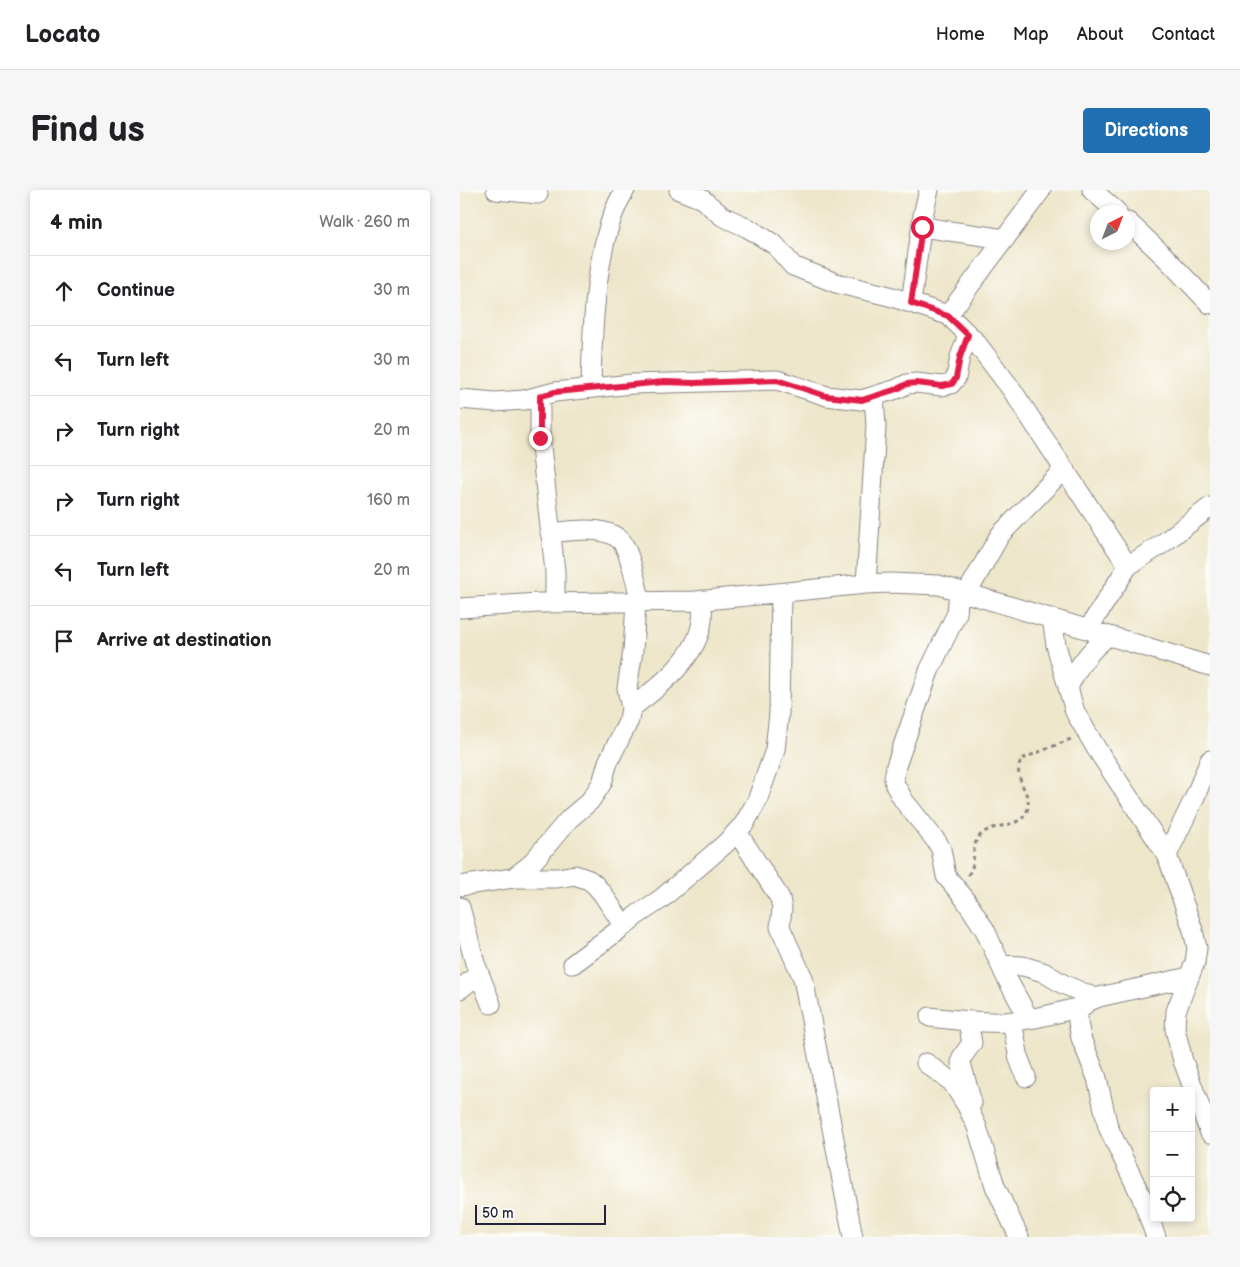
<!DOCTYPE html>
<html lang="en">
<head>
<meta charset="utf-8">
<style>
  :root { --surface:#fff; --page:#f6f6f6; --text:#202124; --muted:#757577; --line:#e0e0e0; --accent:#1f6fb2 }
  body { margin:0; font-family:"Balsamiq Sans",sans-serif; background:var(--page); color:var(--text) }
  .controls { position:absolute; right:15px; bottom:15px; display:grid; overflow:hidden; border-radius:5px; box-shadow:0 2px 8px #0003 }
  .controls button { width:45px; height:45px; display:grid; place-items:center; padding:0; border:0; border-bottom:1px solid var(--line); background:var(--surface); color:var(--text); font:25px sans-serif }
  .compass { position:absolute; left:630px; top:15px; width:45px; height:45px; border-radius:50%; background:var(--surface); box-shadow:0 2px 8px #0003; rotate:42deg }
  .scale { position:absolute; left:15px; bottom:12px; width:131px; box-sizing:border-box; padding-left:5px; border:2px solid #22223b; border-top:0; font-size:14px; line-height:18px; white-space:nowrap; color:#22223b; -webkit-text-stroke:4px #fdfcf7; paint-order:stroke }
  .stop { position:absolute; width:15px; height:15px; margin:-11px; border:4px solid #e11d48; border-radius:50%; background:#fff }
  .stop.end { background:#e11d48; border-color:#fff; box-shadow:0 1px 5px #0008 }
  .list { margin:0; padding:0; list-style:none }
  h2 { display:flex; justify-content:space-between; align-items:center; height:65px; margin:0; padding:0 20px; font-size:21px }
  h2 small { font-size:16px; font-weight:400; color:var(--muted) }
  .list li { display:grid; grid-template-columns:32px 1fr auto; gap:15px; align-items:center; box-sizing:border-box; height:70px; padding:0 20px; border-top:1px solid var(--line) }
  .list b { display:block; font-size:19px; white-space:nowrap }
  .list em { font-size:16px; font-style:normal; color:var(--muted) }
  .icon { flex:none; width:28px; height:28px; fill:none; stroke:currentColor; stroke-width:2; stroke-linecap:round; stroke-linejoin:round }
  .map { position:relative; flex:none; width:750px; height:1047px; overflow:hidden; border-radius:5px }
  header { display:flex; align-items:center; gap:30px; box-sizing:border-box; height:70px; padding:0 25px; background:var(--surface); border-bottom:1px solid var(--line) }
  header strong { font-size:24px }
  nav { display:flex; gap:28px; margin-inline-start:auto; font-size:18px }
  .intro { display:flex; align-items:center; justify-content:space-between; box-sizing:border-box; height:120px; padding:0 30px }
  h1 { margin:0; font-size:35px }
  .button { padding:12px 22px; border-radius:5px; background:var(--accent); color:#fff; font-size:18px; font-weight:700 }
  main { display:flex; gap:30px; padding:0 30px }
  aside { flex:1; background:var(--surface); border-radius:5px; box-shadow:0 2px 8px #0003 }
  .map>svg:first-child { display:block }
</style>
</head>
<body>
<header>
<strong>Locato</strong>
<nav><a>Home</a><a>Map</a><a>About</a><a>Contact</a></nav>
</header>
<div class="intro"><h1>Find us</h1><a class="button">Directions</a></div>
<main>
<aside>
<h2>4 min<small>Walk · 260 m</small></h2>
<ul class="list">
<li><svg class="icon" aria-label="ahead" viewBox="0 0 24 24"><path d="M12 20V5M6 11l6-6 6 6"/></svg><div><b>Continue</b></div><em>30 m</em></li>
<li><svg class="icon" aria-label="left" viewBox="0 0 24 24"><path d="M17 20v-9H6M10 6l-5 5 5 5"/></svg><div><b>Turn left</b></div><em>30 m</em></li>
<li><svg class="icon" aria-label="right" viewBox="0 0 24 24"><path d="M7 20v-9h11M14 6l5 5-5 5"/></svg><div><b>Turn right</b></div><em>20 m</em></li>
<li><svg class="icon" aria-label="right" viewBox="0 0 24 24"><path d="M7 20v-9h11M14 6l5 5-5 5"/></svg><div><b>Turn right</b></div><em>160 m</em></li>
<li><svg class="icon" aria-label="left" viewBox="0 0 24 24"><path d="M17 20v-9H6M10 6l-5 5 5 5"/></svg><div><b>Turn left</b></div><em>20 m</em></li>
<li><svg class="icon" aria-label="arrive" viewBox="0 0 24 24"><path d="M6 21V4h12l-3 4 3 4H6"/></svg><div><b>Arrive at destination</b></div></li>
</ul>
</aside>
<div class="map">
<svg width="750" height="1047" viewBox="0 0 750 1047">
  <rect width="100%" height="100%" fill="#fdfcf7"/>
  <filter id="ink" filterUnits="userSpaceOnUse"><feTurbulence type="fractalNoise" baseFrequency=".02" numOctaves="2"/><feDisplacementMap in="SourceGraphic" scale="10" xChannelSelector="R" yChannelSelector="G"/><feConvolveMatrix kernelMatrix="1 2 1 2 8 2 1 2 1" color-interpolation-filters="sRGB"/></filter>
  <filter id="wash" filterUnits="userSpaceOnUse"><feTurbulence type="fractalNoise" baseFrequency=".0096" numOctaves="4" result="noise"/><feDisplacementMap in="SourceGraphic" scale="20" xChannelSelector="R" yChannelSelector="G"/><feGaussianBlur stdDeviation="1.12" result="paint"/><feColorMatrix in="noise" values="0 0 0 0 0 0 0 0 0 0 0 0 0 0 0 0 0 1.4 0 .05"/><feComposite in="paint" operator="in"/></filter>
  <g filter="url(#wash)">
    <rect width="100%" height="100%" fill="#eee6ca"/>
  </g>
  <g filter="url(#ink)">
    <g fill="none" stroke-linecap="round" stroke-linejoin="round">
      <!-- street casing -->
      <g stroke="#888482" stroke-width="21">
        <path id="street" d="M 36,0 L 78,4
          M 219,0 L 242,9 L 262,26 L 288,38 L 315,55 L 333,76 L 376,93 L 429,106 L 488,125 L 515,151 L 552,200 L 668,376
          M 632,0 L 657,22
          M 668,32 L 704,66 L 750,114
          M 462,37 L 545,49
          M 451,113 L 463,25 L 469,0
          M 488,125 L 581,0
          M 131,197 C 132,141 135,47 165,0
          M 80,206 L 80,248 L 95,381 L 95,413
          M 0,209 L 35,212 L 64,210 L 95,202 L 172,194 L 317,190 L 367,206 L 401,210 L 437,199 L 447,194 L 456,193 L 482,196 L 491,194 L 496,188 L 500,167 L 508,145
          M 90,343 C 110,341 147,334 162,352 C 170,362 177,398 181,412
          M 406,394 L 416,236 L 414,206
          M 499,401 L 497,423 L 469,481 L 436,576 L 434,589 L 435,595 L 444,611 L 477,652 L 481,659 L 486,686 L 505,709 L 525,740 L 546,787 L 569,829
          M 507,403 L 540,345 L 604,279
          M 0,418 L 79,413 L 236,411 L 406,394 L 430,393 L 479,395 L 750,476
          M 592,428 L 596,455 L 615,522 L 636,558 L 707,665 L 733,740 L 737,758 L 735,772 L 716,821 L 715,839 L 723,871 L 750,943
          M 629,440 L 635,428 L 668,376 L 702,354 L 750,317
          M 608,498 C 617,477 630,460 648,446
          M 171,518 C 198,498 239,466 242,430 C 243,424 242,417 242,410
          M 277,642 L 320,708 L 322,719 L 320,737 L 343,788 L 393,1047
          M 707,665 L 734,609 L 750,570
          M 53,688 L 70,675 L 109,629 L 130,611 L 142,593 L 148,572 L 169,530 L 171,518 L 167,498 L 173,461 L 176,412
          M 0,696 L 53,688 L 97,688 L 115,685 L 129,690 L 134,694 L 142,703 L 164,736
          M 0,717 L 15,773 L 31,814
          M 113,774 L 160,739 L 177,725 L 201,709 L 265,654 L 284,634 L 297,611 L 315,560 L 319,523 L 321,403
          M 541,775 L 563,776 L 583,782 L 603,794 L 635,808
          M 0,799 L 19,784
          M 470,827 C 495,830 520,833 544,832 C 570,831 596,823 621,817
          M 508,831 L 512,853 L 502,867 L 501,873 L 512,913
          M 552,831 L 559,869 L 566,887
          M 466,873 L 492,892 L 507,916 L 517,937 L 535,996 L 559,1047
          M 696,1047 L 682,1008 L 648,937 L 637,888 L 621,848 L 618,832 L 618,822 L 627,812 L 639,807 L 729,787"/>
      </g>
      <!-- path -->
      <path stroke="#888482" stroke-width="3" stroke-dasharray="4 4" stroke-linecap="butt" d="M 508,685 C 519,672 507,655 523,643 C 535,633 561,638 567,621 C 574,603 550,589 562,569 L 611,549"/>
      <!-- street -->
      <use href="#street" stroke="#fff" stroke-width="19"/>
    </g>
  </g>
  <g fill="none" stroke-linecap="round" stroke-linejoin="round" filter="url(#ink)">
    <!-- route -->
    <path stroke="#e11d48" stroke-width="6" d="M 80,248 L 80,206 L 95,202 L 204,192 L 234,193 L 317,190 L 366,206 L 402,210 L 437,199 L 447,194 L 456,193 L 482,196 L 492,194 L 496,188 L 500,167 L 508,145 L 488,126 L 451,113 L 462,37"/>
  </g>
</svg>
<div class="controls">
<button>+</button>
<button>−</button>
<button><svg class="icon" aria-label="locate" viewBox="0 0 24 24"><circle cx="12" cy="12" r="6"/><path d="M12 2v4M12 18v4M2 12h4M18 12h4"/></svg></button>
</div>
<svg class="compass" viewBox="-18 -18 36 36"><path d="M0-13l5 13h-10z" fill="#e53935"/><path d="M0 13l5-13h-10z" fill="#757577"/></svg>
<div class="scale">50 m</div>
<div class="stop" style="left:462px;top:37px"></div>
<div class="stop end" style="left:80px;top:248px"></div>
</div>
</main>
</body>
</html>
